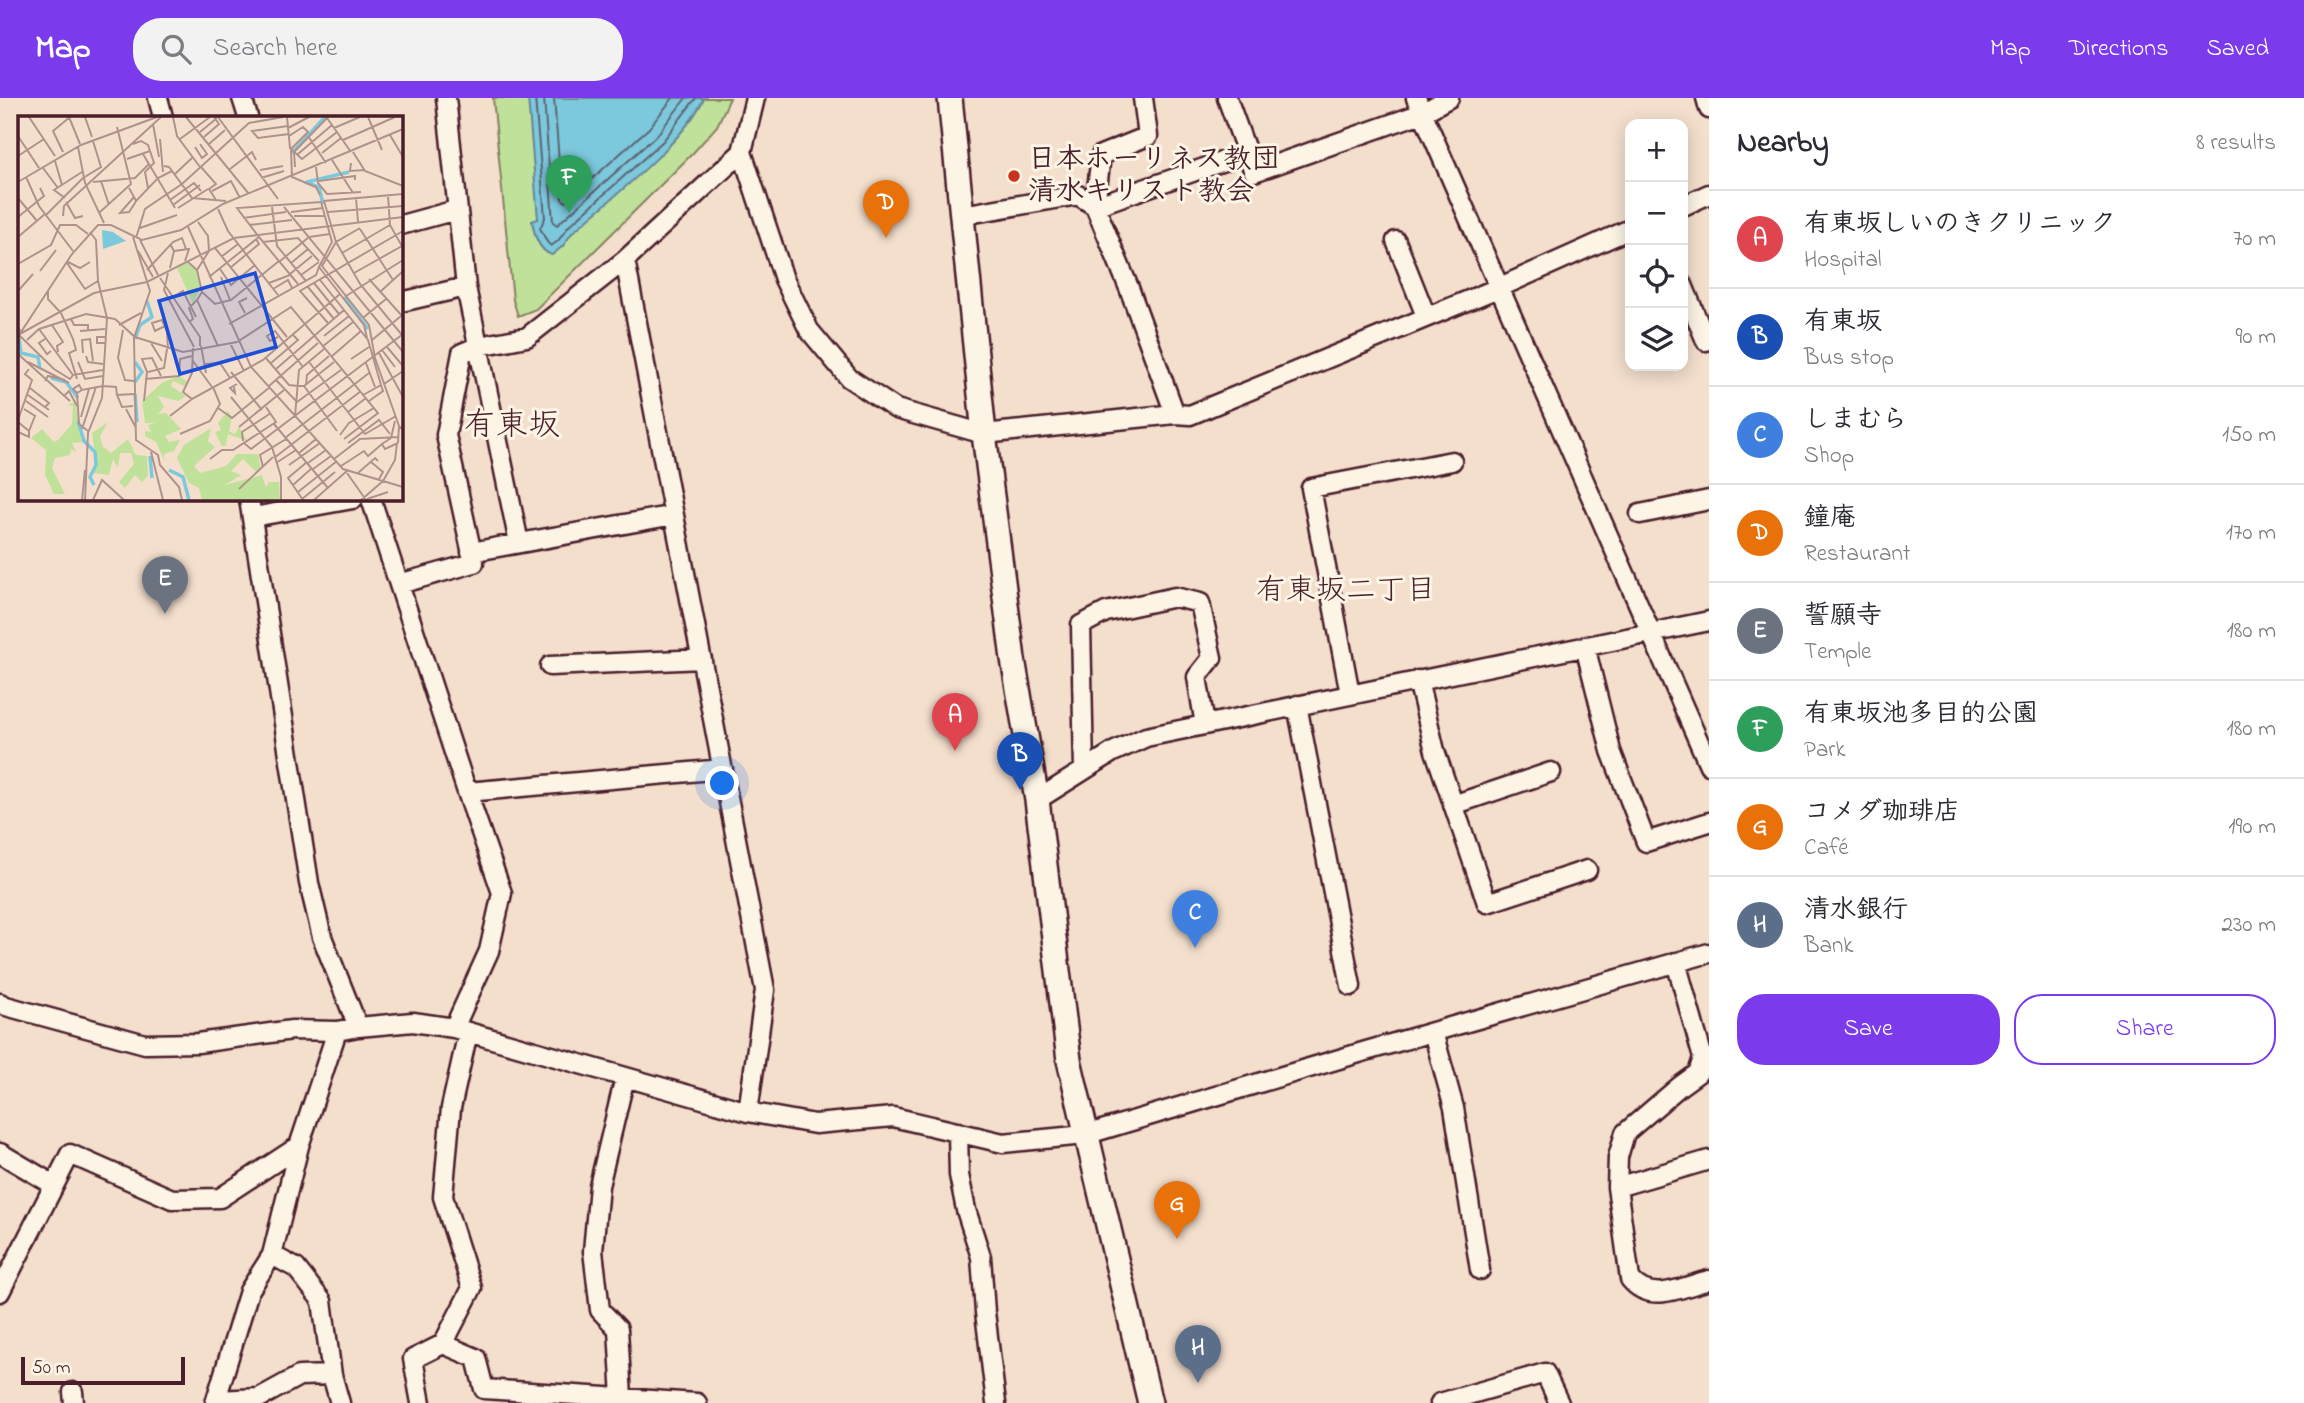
<!DOCTYPE html>
<html lang="en">
<head>
<meta charset="utf-8">
<style>
  :root { --surface:#fff; --page:#f2f2f3; --text:#2b2b33; --muted:#7c7c81; --line:#e1e1e2; --accent:#7c3aed }
  body { margin:0; font-family:"Indie Flower","Klee One",sans-serif; background:var(--page); color:var(--text) }
  .controls { position:absolute; right:21px; top:21px; display:grid; overflow:hidden; border-radius:14px; box-shadow:0 4px 18px #0003 }
  .controls button { width:63px; height:63px; display:grid; place-items:center; padding:0; border:0; border-bottom:2px solid var(--line); background:var(--surface); color:var(--text); font:35px sans-serif }
  .scale { position:absolute; left:21px; bottom:18px; width:164px; box-sizing:border-box; padding-left:7px; border:4px solid #4a1f2b; border-top:0; font-size:19px; line-height:24px; white-space:nowrap; color:#4a1f2b; -webkit-text-stroke:5px #fcf5e5; paint-order:stroke }
  .you { position:absolute; left:723px; top:686px; width:24px; height:24px; margin:-18px; border:5px solid #fff; border-radius:50%; background:#1a73e8; box-shadow:0 0 0 10px #1a73e833 }
  .badge { display:grid; place-items:center; width:46px; height:46px; border-radius:50%; background:var(--accent); color:#fff; font-size:23px; font-weight:700 }
  .pin { position:absolute; translate:-50% -58px; filter:drop-shadow(0 2px 4px #0008) }
  .pin::after { content:''; position:absolute; top:37px; width:24px; height:21px; background:inherit; clip-path:polygon(0 0,100% 0,50% 100%) }
  .list { margin:0; padding:0; list-style:none }
  h2 { display:flex; justify-content:space-between; align-items:center; height:91px; margin:0; padding:0 28px; font-size:30px }
  h2 small { font-size:23px; font-weight:400; color:var(--muted) }
  .list li { display:grid; grid-template-columns:46px 1fr auto; gap:21px; align-items:center; box-sizing:border-box; height:98px; padding:0 28px; border-top:2px solid var(--line) }
  .list b { display:block; font-size:26px; white-space:nowrap }
  .list p { margin:0; font-size:23px; white-space:nowrap; color:var(--muted) }
  .list em { font-size:23px; font-style:normal; color:var(--muted) }
  .actions { display:flex; gap:14px; padding:21px 28px }
  .actions a { flex:1; padding:16px 0; border:2px solid var(--accent); border-radius:28px; text-align:center; font-size:24px; color:var(--accent) }
  .actions .main { background:var(--accent); color:#fff }
  .icon { flex:none; width:38px; height:38px; fill:none; stroke:currentColor; stroke-width:2; stroke-linecap:round; stroke-linejoin:round }
  .map { position:relative; flex:none; width:1709px; height:1305px; overflow:hidden }
  header { display:flex; align-items:center; gap:42px; box-sizing:border-box; height:98px; padding:0 35px; background:var(--accent); color:#fff }
  header strong { font-size:33px }
  nav { display:flex; gap:38px; margin-inline-start:auto; font-size:24px }
  .search { width:490px; height:63px; background:var(--page); display:flex; align-items:center; gap:18px; box-sizing:border-box; padding:0 24px; border-radius:28px; color:var(--muted); font-size:26px }
  main { display:flex }
  aside { flex:1; background:var(--surface) }
  .map>svg:first-child { display:block }
</style>
</head>
<body>
<header>
<strong>Map</strong>
<div class="search"><svg class="icon" aria-label="search" viewBox="0 0 24 24"><circle cx="10" cy="10" r="6"/><path d="M15 15l6 6"/></svg>Search here</div>
<nav><a>Map</a><a>Directions</a><a>Saved</a></nav>
</header>
<main>
<div class="map">
<svg width="1709" height="1305" viewBox="0 0 1709 1305">
  <rect width="100%" height="100%" fill="#f4dfcd"/>
  <filter id="ink" filterUnits="userSpaceOnUse"><feTurbulence type="fractalNoise" baseFrequency=".0143" numOctaves="2"/><feDisplacementMap in="SourceGraphic" scale="14" xChannelSelector="R" yChannelSelector="G"/><feConvolveMatrix kernelMatrix="1 2 1 2 8 2 1 2 1" color-interpolation-filters="sRGB"/></filter>
  <g filter="url(#ink)">
    <!-- green -->
    <path fill="#c0e199" stroke="#858062" stroke-width="2" d="M 493,0 L 730,0 L 717,28 L 693,55 L 536,211 L 518,218 L 513,202 Z"/>
    <!-- water -->
    <path fill="#7cc8dc" stroke="#688495" stroke-width="2" d="M 528,0 L 704,0 C 684,45 610,101 572,135 L 563,148 L 552,157 C 538,153 534,135 532,123 L 538,121 Z"/>
    <g fill="none" stroke-linecap="round" stroke-linejoin="round">
      <!-- shore -->
      <path stroke="#5e6372" stroke-width="2" d="M 535,0 L 545,120 L 540,130 L 547,144 L 551,148 L 558,143 L 568,129 L 663,43 L 696,0
        M 544,0 L 553,124 L 557,127 L 657,37 L 686,0
        M 554,0 L 562,101 L 566,104 L 649,30 L 673,0"/>
      <!-- minor casing -->
      <g stroke="#4a1f2b" stroke-width="23">
        <path id="minor" d="M 158,0 L 163,19
          M 242,0 L 248,19
          M 446,0 L 466,189 L 519,445
          M 1143,0 L 1148,38 L 1101,57 L 1095,108 L 1129,190 L 1175,316
          M 1227,0 L 1254,74 L 1422,15 L 1449,0
          M 1416,0 L 1709,667
          M 1706,0 L 1709,11
          M 742,54 L 784,181 L 809,232 L 849,280 L 896,311 L 984,336 L 1175,316 L 1190,317 L 1498,190 L 1630,131
          M 1683,108 L 1709,96
          M 962,117 L 1078,97 L 1095,108 L 1247,55
          M 401,127 L 456,112
          M 1396,143 L 1426,218
          M 1683,187 L 1706,243 L 1709,242
          M 401,204 L 466,189
          M 249,401 L 309,785 L 322,839 L 358,929
          M 371,401 L 467,694 L 502,795 L 489,853 L 454,930
          M 1640,416 L 1709,402
          M 253,419 L 353,401
          M 471,454 L 674,417
          M 399,486 L 474,465 L 446,337 L 462,255 L 479,248 L 527,239 L 625,162
          M 1585,548 L 1611,653 L 1646,744 L 1709,724
          M 550,568 L 702,561
          M 1418,582 L 1435,653 L 1487,805 L 1587,772
          M 1350,596 L 1311,390 L 1452,363
          M 1297,607 L 1351,888
          M 1084,672 L 1081,527 L 1106,514 L 1175,499 L 1200,505 L 1212,560 L 1197,579 L 1205,627
          M 467,694 L 723,671
          M 1037,702 L 1113,654 L 1146,639 L 1709,523
          M 1453,707 L 1551,674
          M 0,905 L 6,908 L 145,946 L 198,945 L 292,932 L 337,933 L 358,929 L 413,924 L 454,930 L 748,1014 L 815,1026 L 893,1019 L 1003,1045 L 1085,1037 L 1366,953 L 1709,855
          M 1433,934 L 1454,1010 L 1480,1172
          M 748,1014 L 765,892 L 625,162 L 742,54 L 755,0
          M 958,1034 L 959,1077 L 966,1112 L 981,1159 L 985,1214 L 996,1305
          M 0,1055 L 54,1087
          M 1709,1062 L 1617,1089 L 1630,1181 C 1651,1207 1681,1189 1709,1182
          M 1617,1089 L 1618,1059 L 1625,1035 L 1680,988 L 1698,975 L 1703,960 L 1676,864
          M 272,1157 L 296,1170 L 322,1203 L 332,1277 L 340,1305
          M 0,1194 L 70,1056 L 172,1101 L 220,1100 L 299,1048
          M 443,1246 L 476,1260 L 484,1291 L 697,1305
          M 73,1294 L 74,1305
          M 622,1300 L 618,1231 L 600,1212 L 593,1153 L 599,1088 L 625,979
          M 217,1302 L 259,1300 L 299,1278 L 332,1277
          M 215,1305 L 249,1193 L 272,1157 L 299,1048 L 337,933
          M 421,1305 L 413,1261 L 443,1246 L 472,1190 L 443,1099 L 451,1010 L 468,934
          M 1440,1305 L 1545,1275 L 1559,1305"/>
      </g>
      <!-- tertiary casing -->
      <g stroke="#4a1f2b" stroke-width="28">
        <path id="tertiary" d="M 950,0 L 984,336 L 1013,561 L 1037,702 L 1069,962 L 1150,1305"/>
      </g>
      <!-- minor -->
      <use href="#minor" stroke="#fcf5e5" stroke-width="18"/>
      <!-- tertiary -->
      <use href="#tertiary" stroke="#fcf5e5" stroke-width="23"/>
    </g>
  </g>
  <!-- markers -->
  <circle fill="#c8321e" stroke="#fcf5e5" stroke-width="2.5" cx="1014" cy="78" r="7"/>
  <g text-anchor="middle" dominant-baseline="central" stroke-width="6" stroke-linejoin="round" paint-order="stroke">
    <!-- poi labels -->
    <g font-size="28" font-weight="bold" fill="#4a1f2b" stroke="#fcf5e5" text-anchor="start">
      <text x="1028" y="62">日本ホーリネス教団<tspan x="1028" dy="32">清水キリスト教会</tspan></text>
    </g>
    <!-- neighbourhood labels -->
    <g font-size="30" fill="#4a1f2b" stroke="#fcf5e5">
      <text x="1346" y="494">有東坂二丁目</text>
    </g>
    <!-- quarter labels -->
    <g font-size="32" fill="#4a1f2b" stroke="#fcf5e5">
      <text x="512" y="328">有東坂</text>
    </g>
  </g>
  <!-- overview -->
  <g transform="translate(18 18)">
    <rect width="385" height="385" fill="#f4dfcd"/>
    <path d="M 169,147 L 178,154 L 182,173 L 175,188 L 159,152 ZM 161,260 L 170,266 L 166,270 L 155,265 L 153,270 L 168,280 L 160,285 L 140,280 L 146,291 L 140,298 L 148,297 L 163,313 L 147,320 L 151,326 L 162,324 L 156,335 L 146,338 L 146,344 L 138,326 L 127,320 L 127,315 L 133,316 L 130,309 L 137,307 L 127,307 L 124,285 L 145,266 ZM 57,286 L 65,326 L 54,327 L 58,336 L 53,333 L 52,339 L 37,342 L 34,352 L 47,378 L 36,378 L 27,359 L 28,334 L 13,322 L 24,313 L 36,326 L 40,324 L 54,308 L 55,290 L 49,289 ZM 210,295 L 214,301 L 211,315 L 217,318 L 221,311 L 229,325 L 210,318 L 208,330 L 204,330 L 197,316 L 203,314 L 200,307 ZM 90,306 L 82,320 L 85,331 L 93,337 L 110,323 L 118,339 L 129,340 L 130,360 L 124,366 L 117,359 L 107,372 L 101,366 L 116,348 L 113,337 L 102,337 L 100,352 L 95,343 L 91,359 L 75,357 L 78,347 L 74,317 ZM 193,312 L 190,325 L 197,331 L 176,350 L 182,357 L 208,350 L 219,338 L 240,338 L 243,353 L 239,357 L 225,343 L 213,355 L 223,359 L 207,369 L 244,359 L 248,371 L 251,366 L 261,366 L 262,384 L 184,384 L 181,372 L 171,367 L 159,342 L 166,329 Z" fill="#c0e199"/>
    <path d="M 84,114 L 95,116 L 108,125 L 85,133 Z" fill="#7cc8dc"/>
    <path fill="none" stroke="#7cc8dc" stroke-width="3.5" d="M 274,37 L 307,1M 287,66 L 301,71 L 305,88M 289,66 L 331,56M 326,181 L 350,213M 0,214 L 3,237 L 20,241 L 22,253M 117,223 L 122,209 L 134,201 L 129,185M 33,262 L 48,266 L 60,282M 117,266 L 124,256 L 117,246M 117,278 L 119,306M 60,305 L 66,325 L 77,336 L 78,349 L 72,361 L 76,369M 132,340 L 134,362M 151,354 L 165,361 L 171,384"/>
    <path fill="none" stroke="#b0928c" stroke-width="2" d="M 11,1 L 37,40M 51,1 L 62,28M 67,1 L 74,21M 155,1 L 159,20 L 182,51M 168,1 L 231,78M 200,1 L 260,83M 269,1 L 272,32 L 284,43 L 319,16M 350,1 L 364,34M 309,2 L 333,36M 135,8 L 141,41M 270,10 L 234,15 L 240,22 L 271,18M 270,12 L 291,1M 316,12 L 342,1M 182,16 L 199,2M 372,19 L 385,41M 0,20 L 21,52M 271,20 L 285,11 L 290,16 L 273,33 L 274,61 L 298,71 L 302,79M 290,20 L 308,47M 186,21 L 201,8 L 196,1M 142,23 L 145,56M 162,23 L 192,1M 325,24 L 377,1M 115,28 L 123,25 L 130,29 L 136,47 L 127,56 L 130,72M 191,28 L 207,14M 60,31 L 67,67 L 86,107M 177,31 L 184,42 L 189,38 L 182,28M 45,36 L 35,15 L 52,1M 335,36 L 347,55 L 385,70M 304,37 L 323,22M 125,38 L 157,92M 280,38 L 314,9M 0,40 L 26,23M 109,43 L 132,35M 314,44 L 335,77M 37,45 L 44,69M 333,47 L 332,55 L 347,54M 146,50 L 151,51 L 174,82 L 208,85M 183,51 L 198,68 L 191,73 L 198,84M 277,51 L 276,36 L 310,1M 298,51 L 300,67 L 309,78 L 343,76M 25,52 L 40,72M 212,53 L 234,36 L 238,44M 242,54 L 265,50M 157,58 L 175,41M 8,61 L 21,90 L 55,135M 65,62 L 83,51 L 75,25M 243,62 L 266,55M 83,65 L 91,89M 301,65 L 337,60 L 337,64M 0,66 L 63,29 L 139,1M 75,66 L 117,62 L 131,48M 111,72 L 116,81 L 118,85 L 117,87 L 111,96 L 102,97 L 116,81M 194,75 L 213,65 L 222,82M 370,79 L 372,109 L 385,132M 0,82 L 19,105M 47,82 L 36,74 L 64,56M 338,82 L 340,106M 152,84 L 176,67 L 183,75M 118,85 L 140,62 L 154,55M 48,86 L 57,102 L 65,100M 155,89 L 182,69M 254,91 L 259,130 L 288,165M 266,91 L 385,236M 160,92 L 190,73M 200,93 L 210,115 L 260,179M 82,96 L 113,68 L 99,11M 273,96 L 305,92M 310,96 L 385,90M 28,99 L 65,62M 45,100 L 46,90 L 143,1M 276,100 L 307,100M 0,101 L 26,80 L 22,72M 225,102 L 268,96M 231,109 L 274,104M 170,111 L 233,251 L 325,353 L 385,371M 122,112 L 159,99M 342,112 L 318,126 L 304,150 L 351,209 L 357,242 L 381,310M 342,113 L 375,164M 0,121 L 27,98M 115,121 L 132,175 L 116,222 L 118,324 L 140,339 L 142,349 L 161,371 L 164,384M 241,121 L 280,168M 118,122 L 127,93 L 164,68 L 231,7 L 265,1M 122,124 L 140,159M 245,126 L 280,122 L 301,145M 197,132 L 269,221M 120,135 L 135,161M 156,135 L 171,133 L 167,145M 324,137 L 372,109M 203,141 L 220,128M 50,146 L 62,152 L 72,146M 170,146 L 179,154 L 184,176 L 179,184 L 200,230M 261,146 L 291,121 L 312,118M 49,147 L 67,173 L 80,165M 273,147 L 290,133M 0,148 L 33,129 L 42,109 L 58,109 L 70,118M 152,152 L 156,135 L 152,128M 212,152 L 241,128 L 238,123M 202,153 L 213,169 L 237,149M 129,154 L 155,126 L 164,122 L 168,133M 179,154 L 191,135 L 190,120 L 180,106M 22,155 L 38,134M 150,157 L 146,174 L 176,231M 336,157 L 384,130M 272,158 L 294,140M 283,159 L 301,146M 191,161 L 241,121 L 219,92 L 303,86 L 314,126 L 301,151 L 346,209 L 349,222M 203,161 L 212,184M 142,162 L 182,221 L 182,230M 351,163 L 385,201M 302,164 L 350,224 L 363,269 L 345,279M 251,167 L 272,159M 296,167 L 321,198M 290,171 L 316,203M 255,173 L 270,164 L 274,172M 0,175 L 15,158M 30,175 L 30,183 L 43,197 L 55,223 L 58,234 L 51,237 L 59,263M 184,176 L 197,188 L 213,184 L 261,145M 362,176 L 385,155M 328,180 L 385,144M 155,181 L 165,175 L 178,201M 227,197 L 221,186 L 229,182M 346,201 L 368,183M 53,203 L 56,209 L 70,209 L 70,214M 171,206 L 175,203 L 171,192 L 179,184M 310,207 L 282,175 L 385,115M 211,208 L 298,159 L 301,151M 34,209 L 45,226 L 39,230 L 40,236M 101,209 L 123,197M 147,210 L 137,215 L 134,207 L 144,204 L 149,216 L 150,233M 0,211 L 3,216 L 54,138 L 80,109 L 93,109 L 124,124 L 163,114 L 205,88 L 385,13M 21,213 L 55,259 L 85,254M 105,214 L 100,242 L 107,264 L 116,265M 62,215 L 87,213M 0,219 L 76,177 L 129,166 L 216,122 L 385,101M 1,219 L 36,253 L 52,263 L 55,259M 384,219 L 342,168 L 318,126 L 306,85 L 385,78M 306,220 L 331,200M 88,221 L 79,221 L 79,227 L 88,227M 260,221 L 252,225 L 249,220 L 257,215 L 285,251M 27,223 L 21,227 L 29,238 L 33,235M 9,224 L 21,213 L 68,198 L 97,203 L 117,221 L 165,236 L 219,226 L 273,191 L 360,297 L 326,323M 354,224 L 383,200M 133,227 L 144,245M 212,227 L 226,255M 183,230 L 188,257M 304,231 L 335,206M 369,231 L 385,250M 175,232 L 174,257 L 165,276 L 174,283 L 245,244 L 322,178M 364,234 L 377,251M 65,237 L 64,224 L 72,223 L 75,245M 361,237 L 385,281M 0,238 L 52,285M 68,240 L 70,246 L 85,248M 247,241 L 271,269 L 280,270 L 286,270 L 316,246M 313,241 L 343,215M 333,243 L 351,231M 175,245 L 194,271M 10,246 L 51,267M 60,246 L 67,263 L 85,260M 291,246 L 347,318 L 378,300M 253,247 L 280,224 L 274,218M 348,247 L 357,271M 186,248 L 202,247 L 212,262M 258,253 L 326,194M 130,256 L 146,252 L 149,233M 213,256 L 244,294M 127,263 L 161,260 L 162,243 L 174,240M 258,264 L 279,286 L 323,254M 27,265 L 30,260 L 47,264M 366,268 L 385,255M 288,269 L 289,259 L 311,240M 85,270 L 98,271 L 99,279M 251,270 L 300,227M 286,270 L 319,315M 216,271 L 217,277 L 212,272 L 219,268M 12,272 L 31,287 L 27,291M 64,274 L 59,277 L 61,308 L 70,315M 59,277 L 55,273 L 61,269 L 64,274 L 85,270M 10,279 L 31,294M 46,280 L 51,275 L 59,290M 213,281 L 254,331 L 263,361 L 263,384M 8,285 L 30,301M 126,285 L 129,256 L 124,243 L 134,242 L 143,260M 351,285 L 365,275 L 363,269M 115,290 L 104,291 L 99,279 L 116,278M 200,292 L 214,302 L 252,271M 6,293 L 17,300 L 11,315M 108,293 L 118,312M 330,296 L 348,282M 152,300 L 174,283M 277,300 L 281,254 L 306,233M 63,301 L 71,273M 0,304 L 14,264 L 7,258 L 11,253M 0,306 L 11,315 L 11,321 L 0,316M 256,308 L 310,372M 221,311 L 266,274M 64,313 L 78,271M 162,318 L 192,305 L 202,288 L 195,271M 322,319 L 331,307 L 356,292M 267,322 L 351,257M 341,323 L 381,321M 225,325 L 224,316 L 253,297M 226,327 L 233,333 L 385,218M 330,327 L 361,304 L 372,318M 380,327 L 381,310 L 385,314M 364,328 L 373,322 L 377,305M 133,336 L 145,384M 281,337 L 298,323M 256,342 L 343,275M 192,343 L 204,334 L 215,334 L 258,306 L 248,291M 316,343 L 342,323M 353,346 L 365,356 L 361,363M 258,347 L 278,334M 290,347 L 308,334M 271,349 L 302,327M 323,350 L 346,335 L 350,340 L 364,328 L 367,333 L 380,327M 245,351 L 242,339 L 268,323M 295,353 L 313,340M 329,357 L 348,384M 340,357 L 357,342 L 360,345M 275,369 L 294,352M 221,373 L 255,341M 280,376 L 319,345M 284,383 L 317,356M 349,383 L 370,376M 64,384 L 67,354M 67,384 L 70,317 L 84,282 L 89,202 L 80,165 L 78,124 L 72,116M 75,384 L 84,364 L 106,384M 285,384 L 270,362 L 289,346M 296,384 L 330,354M 343,384 L 365,365 L 377,344 L 379,327"/>
    <path fill="#1d4ed8" fill-opacity="0.15" stroke="#1d4ed8" stroke-width="3.5" d="M 237,157 L 258,231 L 162,258 L 141,185 Z"/>
    <rect width="385" height="385" fill="none" stroke="#4a1f2b" stroke-width="3.5"/>
  </g>
</svg>
<div class="controls">
<button>+</button>
<button>−</button>
<button><svg class="icon" aria-label="locate" viewBox="0 0 24 24"><circle cx="12" cy="12" r="6"/><path d="M12 2v4M12 18v4M2 12h4M18 12h4"/></svg></button>
<button><svg class="icon" aria-label="layers" viewBox="0 0 24 24"><path d="M12 4l9 5-9 5-9-5zM3 14l9 5 9-5"/></svg></button>
</div>
<div class="scale">50 m</div>
<div class="you"></div>
<div class="pin badge" style="left:955px;top:653px;background:#e0444e">A</div>
<div class="pin badge" style="left:1020px;top:692px;background:#1a4fb4">B</div>
<div class="pin badge" style="left:1195px;top:850px;background:#3f7fe0">C</div>
<div class="pin badge" style="left:886px;top:140px;background:#e8710a">D</div>
<div class="pin badge" style="left:165px;top:516px;background:#6b7280">E</div>
<div class="pin badge" style="left:569px;top:115px;background:#2e9e5b">F</div>
<div class="pin badge" style="left:1177px;top:1141px;background:#e8710a">G</div>
<div class="pin badge" style="left:1198px;top:1285px;background:#5c6f8a">H</div>
</div>
<aside>
<h2>Nearby<small>8 results</small></h2>
<ul class="list">
<li><span class="badge" style="background:#e0444e">A</span><div><b>有東坂しいのきクリニック</b><p>Hospital</p></div><em>70 m</em></li>
<li><span class="badge" style="background:#1a4fb4">B</span><div><b>有東坂</b><p>Bus stop</p></div><em>90 m</em></li>
<li><span class="badge" style="background:#3f7fe0">C</span><div><b>しまむら</b><p>Shop</p></div><em>150 m</em></li>
<li><span class="badge" style="background:#e8710a">D</span><div><b>鐘庵</b><p>Restaurant</p></div><em>170 m</em></li>
<li><span class="badge" style="background:#6b7280">E</span><div><b>誓願寺</b><p>Temple</p></div><em>180 m</em></li>
<li><span class="badge" style="background:#2e9e5b">F</span><div><b>有東坂池多目的公園</b><p>Park</p></div><em>180 m</em></li>
<li><span class="badge" style="background:#e8710a">G</span><div><b>コメダ珈琲店</b><p>Café</p></div><em>190 m</em></li>
<li><span class="badge" style="background:#5c6f8a">H</span><div><b>清水銀行</b><p>Bank</p></div><em>230 m</em></li>
</ul>
<div class="actions"><a class="main">Save</a><a>Share</a></div>
</aside>
</main>
</body>
</html>
